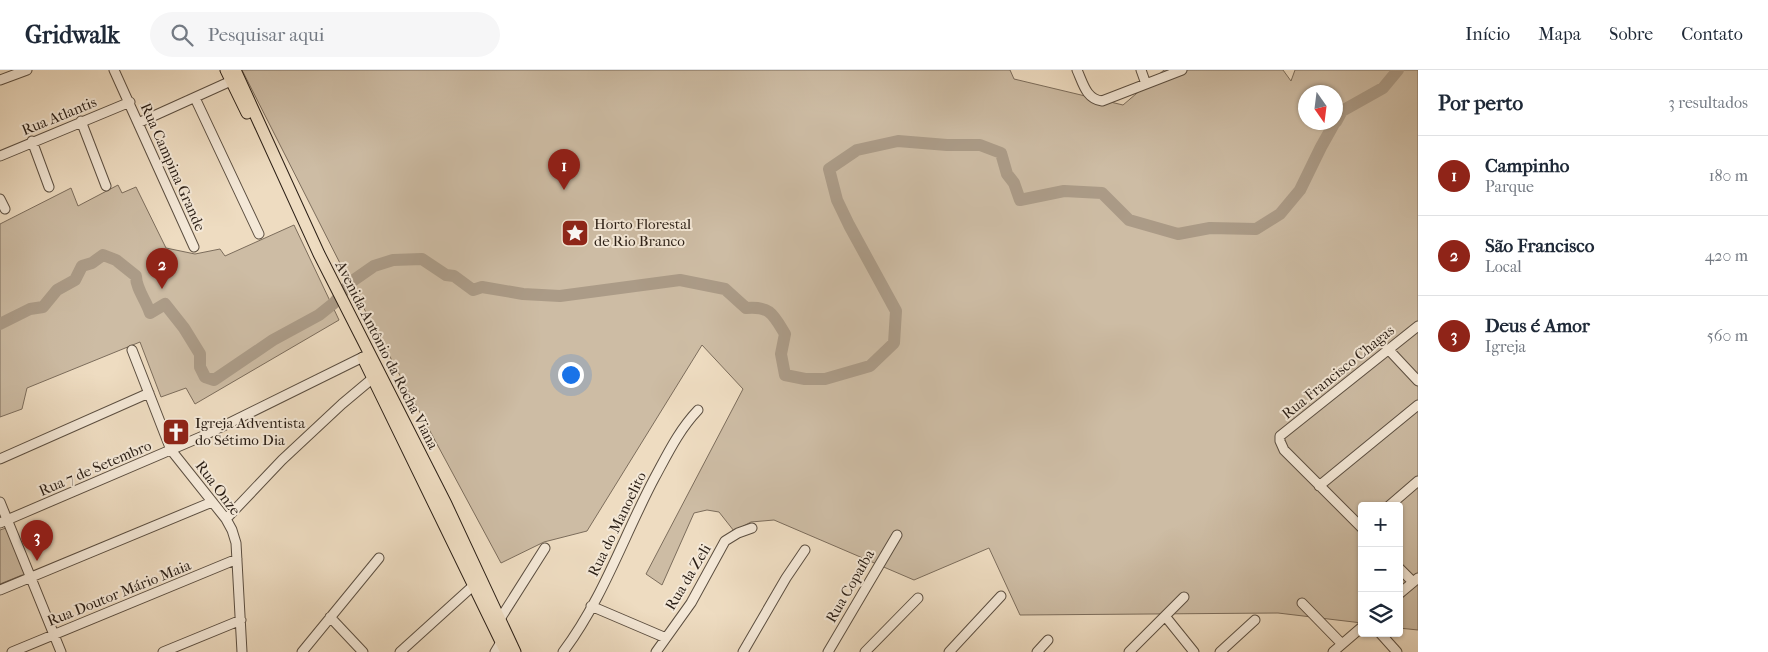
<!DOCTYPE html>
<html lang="pt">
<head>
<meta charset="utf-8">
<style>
  :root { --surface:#fff; --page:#f6f6f7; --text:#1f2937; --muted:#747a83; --line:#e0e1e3; --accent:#8f2418 }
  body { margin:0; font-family:"IM FELL French Canon",serif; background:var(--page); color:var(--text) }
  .controls { position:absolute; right:15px; bottom:15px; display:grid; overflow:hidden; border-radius:5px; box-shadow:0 1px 4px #0004 }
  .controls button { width:45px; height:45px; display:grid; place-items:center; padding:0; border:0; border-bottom:1px solid var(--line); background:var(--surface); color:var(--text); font:25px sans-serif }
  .compass { position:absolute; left:1298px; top:15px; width:45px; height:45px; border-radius:50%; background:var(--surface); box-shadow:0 1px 4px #0004; rotate:166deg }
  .you { position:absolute; left:570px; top:304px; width:18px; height:18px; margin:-12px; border:4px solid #fff; border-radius:50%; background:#1a73e8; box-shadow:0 0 0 8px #1a73e833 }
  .badge { display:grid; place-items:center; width:32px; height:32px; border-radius:50%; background:var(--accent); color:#fff; font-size:16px; font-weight:700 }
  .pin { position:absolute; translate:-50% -41px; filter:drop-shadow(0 1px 2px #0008) }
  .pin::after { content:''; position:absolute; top:26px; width:18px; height:15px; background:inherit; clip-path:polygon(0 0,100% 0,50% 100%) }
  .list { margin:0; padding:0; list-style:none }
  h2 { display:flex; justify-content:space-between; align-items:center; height:65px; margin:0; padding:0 20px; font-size:21px }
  h2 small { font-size:16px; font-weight:400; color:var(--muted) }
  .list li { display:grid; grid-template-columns:32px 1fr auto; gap:15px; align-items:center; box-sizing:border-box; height:80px; padding:0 20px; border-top:1px solid var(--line) }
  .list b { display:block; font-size:19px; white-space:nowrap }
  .list p { margin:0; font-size:16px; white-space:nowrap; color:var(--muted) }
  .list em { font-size:16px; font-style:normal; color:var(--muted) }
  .icon { flex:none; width:28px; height:28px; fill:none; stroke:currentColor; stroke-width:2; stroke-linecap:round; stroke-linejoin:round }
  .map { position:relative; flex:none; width:1418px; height:582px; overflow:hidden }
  header { display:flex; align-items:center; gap:30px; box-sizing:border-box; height:70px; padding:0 25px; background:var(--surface); border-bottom:1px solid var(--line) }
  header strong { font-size:24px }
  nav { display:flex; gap:28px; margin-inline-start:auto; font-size:18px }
  .search { width:350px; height:45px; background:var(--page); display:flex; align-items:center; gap:12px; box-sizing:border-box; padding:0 18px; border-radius:28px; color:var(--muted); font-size:19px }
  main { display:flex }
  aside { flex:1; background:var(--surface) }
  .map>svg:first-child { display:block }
</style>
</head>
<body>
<header>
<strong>Gridwalk</strong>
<div class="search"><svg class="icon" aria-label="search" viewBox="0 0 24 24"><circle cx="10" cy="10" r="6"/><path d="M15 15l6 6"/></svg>Pesquisar aqui</div>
<nav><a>Início</a><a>Mapa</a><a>Sobre</a><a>Contato</a></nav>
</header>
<main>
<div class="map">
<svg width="1418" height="582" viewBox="0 0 1418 582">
  <rect width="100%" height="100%" fill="#eedcc1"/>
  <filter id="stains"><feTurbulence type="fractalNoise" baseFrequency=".004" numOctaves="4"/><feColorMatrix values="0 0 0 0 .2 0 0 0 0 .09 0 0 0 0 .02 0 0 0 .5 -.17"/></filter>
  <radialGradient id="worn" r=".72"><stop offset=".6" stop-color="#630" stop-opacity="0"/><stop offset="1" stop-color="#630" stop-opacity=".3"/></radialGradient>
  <!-- green -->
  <path fill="#cdbca4" stroke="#7c6d5c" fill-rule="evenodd" d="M 242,0 L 1010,0 L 1014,9 L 1123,35 L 1164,0 L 1283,0 L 1291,11 L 1295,0 L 1418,0 L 1418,560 L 1399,558 L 1399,436 L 1362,436 L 1362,553 L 1278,543 L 1020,545 L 989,478 L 914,510 L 774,450 L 751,452 L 734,461 L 719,442 L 707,440 L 694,443 L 662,515 L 646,504 L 743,319 L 702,275 L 587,461 L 544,472 L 501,493 L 347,207 ZM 1306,22 L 1336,22 L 1336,52 L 1306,52 Z
    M 118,115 L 122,123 L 136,117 L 166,178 L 195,184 L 220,179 L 225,186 L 294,155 L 339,250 L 195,334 L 186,318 L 161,327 L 140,272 L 27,318 L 22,339 L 0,347 L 0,154 L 71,118 L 78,136 Z
    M 9,457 L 27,503 L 0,514 L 0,460 Z"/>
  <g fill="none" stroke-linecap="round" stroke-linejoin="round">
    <!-- river -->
    <path stroke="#ab9b87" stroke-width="12" d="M 1336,52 L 1342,41 L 1383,18 L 1398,0
      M 0,254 L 30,239 L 43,237 L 57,220 L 75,210 L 82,196 L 92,193 L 103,185 L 116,190 L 136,206 C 136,219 146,230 150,243 L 165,234 L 184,258 L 200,284 L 200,297 L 205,307 L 214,310 L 273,270 L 319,245 L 334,233 L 351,212 L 374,196 L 393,190 L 422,189 L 446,205 L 454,206 L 473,220 L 482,217 L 523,224 L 560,226 L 680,210 L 725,219 L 746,238 C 770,236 773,244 785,264 L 781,284 L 785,305 L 805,309 L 825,309 L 870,296 L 894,273 L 896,241 L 849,155 L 837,130 L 829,99 L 857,80 L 898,71 L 947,75 L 980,75 L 1001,83 L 1007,104 L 1014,113 L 1020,130 L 1064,121 L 1102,123 L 1129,150 L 1178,164 L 1210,158 L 1256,159 L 1280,144 L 1300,120 L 1321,77 L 1335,52"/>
    <!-- minor casing -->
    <g stroke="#5b4e40" stroke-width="11">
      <path id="minor" d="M 114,0 L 194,177
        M 1077,0 C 1083,13 1086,29 1102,31 L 1182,0
        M 1141,0 L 1146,14
        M 0,10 L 27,0
        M 195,28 L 259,164
        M 81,51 L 106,116
        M 138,53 L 231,11
        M 32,71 L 49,117
        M 0,86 L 130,32
        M 0,129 L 5,139
        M 1388,279 L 1418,311
        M 132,280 L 171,380 L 226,449 L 232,460 L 236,473 L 242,582
        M 0,389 L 149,323
        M 1319,416 L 1418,335
        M 0,432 L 61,582
        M 1389,436 L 1418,411
        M 226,449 L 282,390 L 342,334 L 373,308
        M 0,453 L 203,366 L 363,287
        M 1362,458 L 1284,380 L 1280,371 L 1280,366 L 1418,256
        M 1399,498 L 1413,512
        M 0,520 L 212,432
        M 1399,524 L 1418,508
        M 1302,533 L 1342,574
        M 591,536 L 666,568
        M 1165,546 L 1194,582
        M 330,547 L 363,582
        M 500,549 L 545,478
        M 1380,563 L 1397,582
        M 12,582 L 237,489
        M 163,582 L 241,550
        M 302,582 L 379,488
        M 400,582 L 474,515
        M 495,582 L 501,572
        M 563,582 C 603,529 624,465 655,407 C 668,383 679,360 698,340
        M 656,582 L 691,533 L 725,471 L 738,463 L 752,458
        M 743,582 L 786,508 L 805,480
        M 828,582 L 897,465
        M 865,582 L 918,528
        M 949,582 L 1001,526
        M 1037,582 L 1048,570
        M 1129,582 L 1184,527
        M 1220,582 L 1255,550
        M 1333,582 L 1362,557"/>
    </g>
    <!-- major casing -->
    <g stroke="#2a1e15" stroke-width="13">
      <path id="major" d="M 226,0 L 247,43
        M 235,0 L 319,184 L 446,434 L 515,582
        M 363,288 L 506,582"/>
    </g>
    <!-- minor -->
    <use href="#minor" stroke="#f4e8d7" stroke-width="9"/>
    <!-- major -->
    <use href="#major" stroke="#eedcc1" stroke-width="11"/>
  </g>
  <!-- icons -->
  <defs>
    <g id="sight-square" transform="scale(1.4375)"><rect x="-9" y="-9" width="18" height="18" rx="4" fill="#8f2418" stroke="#f4e8d7"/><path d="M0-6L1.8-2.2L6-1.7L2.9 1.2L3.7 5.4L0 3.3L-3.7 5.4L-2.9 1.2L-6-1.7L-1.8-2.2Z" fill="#fff"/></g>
    <g id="church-square" transform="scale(1.4375)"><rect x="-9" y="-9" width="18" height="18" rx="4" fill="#8f2418" stroke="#f4e8d7"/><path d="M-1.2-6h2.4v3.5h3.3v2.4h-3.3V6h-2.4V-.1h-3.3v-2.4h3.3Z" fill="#fff"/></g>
  </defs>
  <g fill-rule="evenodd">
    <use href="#sight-square" x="575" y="163"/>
    <use href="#church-square" x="176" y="362"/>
  </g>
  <g text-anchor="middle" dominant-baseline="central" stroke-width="4" stroke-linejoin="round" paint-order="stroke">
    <!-- street labels -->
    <g font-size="15" fill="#2a1e15" stroke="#f4e8d7">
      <text transform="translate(59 46) rotate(-22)">Rua Atlantis</text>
      <text transform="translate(173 97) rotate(66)">Rua Campina Grande</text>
      <text transform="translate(387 285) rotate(63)">Avenida Antônio da Rocha Viana</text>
      <text transform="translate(1338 302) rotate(-39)">Rua Francisco Chagas</text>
      <text transform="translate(95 398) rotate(-23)">Rua 7 de Setembro</text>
      <text transform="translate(218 418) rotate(53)">Rua Onze</text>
      <text transform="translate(617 454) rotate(-64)">Rua do Manoelito</text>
      <text transform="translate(688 507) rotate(-59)">Rua da Zeli</text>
      <text transform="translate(850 516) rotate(-60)">Rua Copaíba</text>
      <text transform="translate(119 523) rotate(-22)">Rua Doutor Mário Maia</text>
    </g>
    <!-- poi labels -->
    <g font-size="15" fill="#2a1e15" stroke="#f4e8d7" text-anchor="start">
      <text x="594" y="154">Horto Florestal<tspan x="594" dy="17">de Rio Branco</tspan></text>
      <text x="195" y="353">Igreja Adventista<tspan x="195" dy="17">do Sétimo Dia</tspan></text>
    </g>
  </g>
  <rect width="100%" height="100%" filter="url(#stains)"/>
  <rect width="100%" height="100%" fill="url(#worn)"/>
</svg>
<div class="controls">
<button>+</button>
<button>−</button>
<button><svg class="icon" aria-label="layers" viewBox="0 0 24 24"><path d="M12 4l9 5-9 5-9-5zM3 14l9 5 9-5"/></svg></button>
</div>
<svg class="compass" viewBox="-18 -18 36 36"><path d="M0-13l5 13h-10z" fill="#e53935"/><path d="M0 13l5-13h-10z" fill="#747a83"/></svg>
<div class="you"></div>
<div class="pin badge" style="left:564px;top:120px">1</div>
<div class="pin badge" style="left:162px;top:219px">2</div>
<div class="pin badge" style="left:37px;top:491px">3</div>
</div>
<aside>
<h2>Por perto<small>3 resultados</small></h2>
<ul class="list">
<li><span class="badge">1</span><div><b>Campinho</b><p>Parque</p></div><em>180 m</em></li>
<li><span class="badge">2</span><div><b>São Francisco</b><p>Local</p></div><em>420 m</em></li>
<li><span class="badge">3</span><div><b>Deus é Amor</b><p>Igreja</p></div><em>560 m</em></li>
</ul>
</aside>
</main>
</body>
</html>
